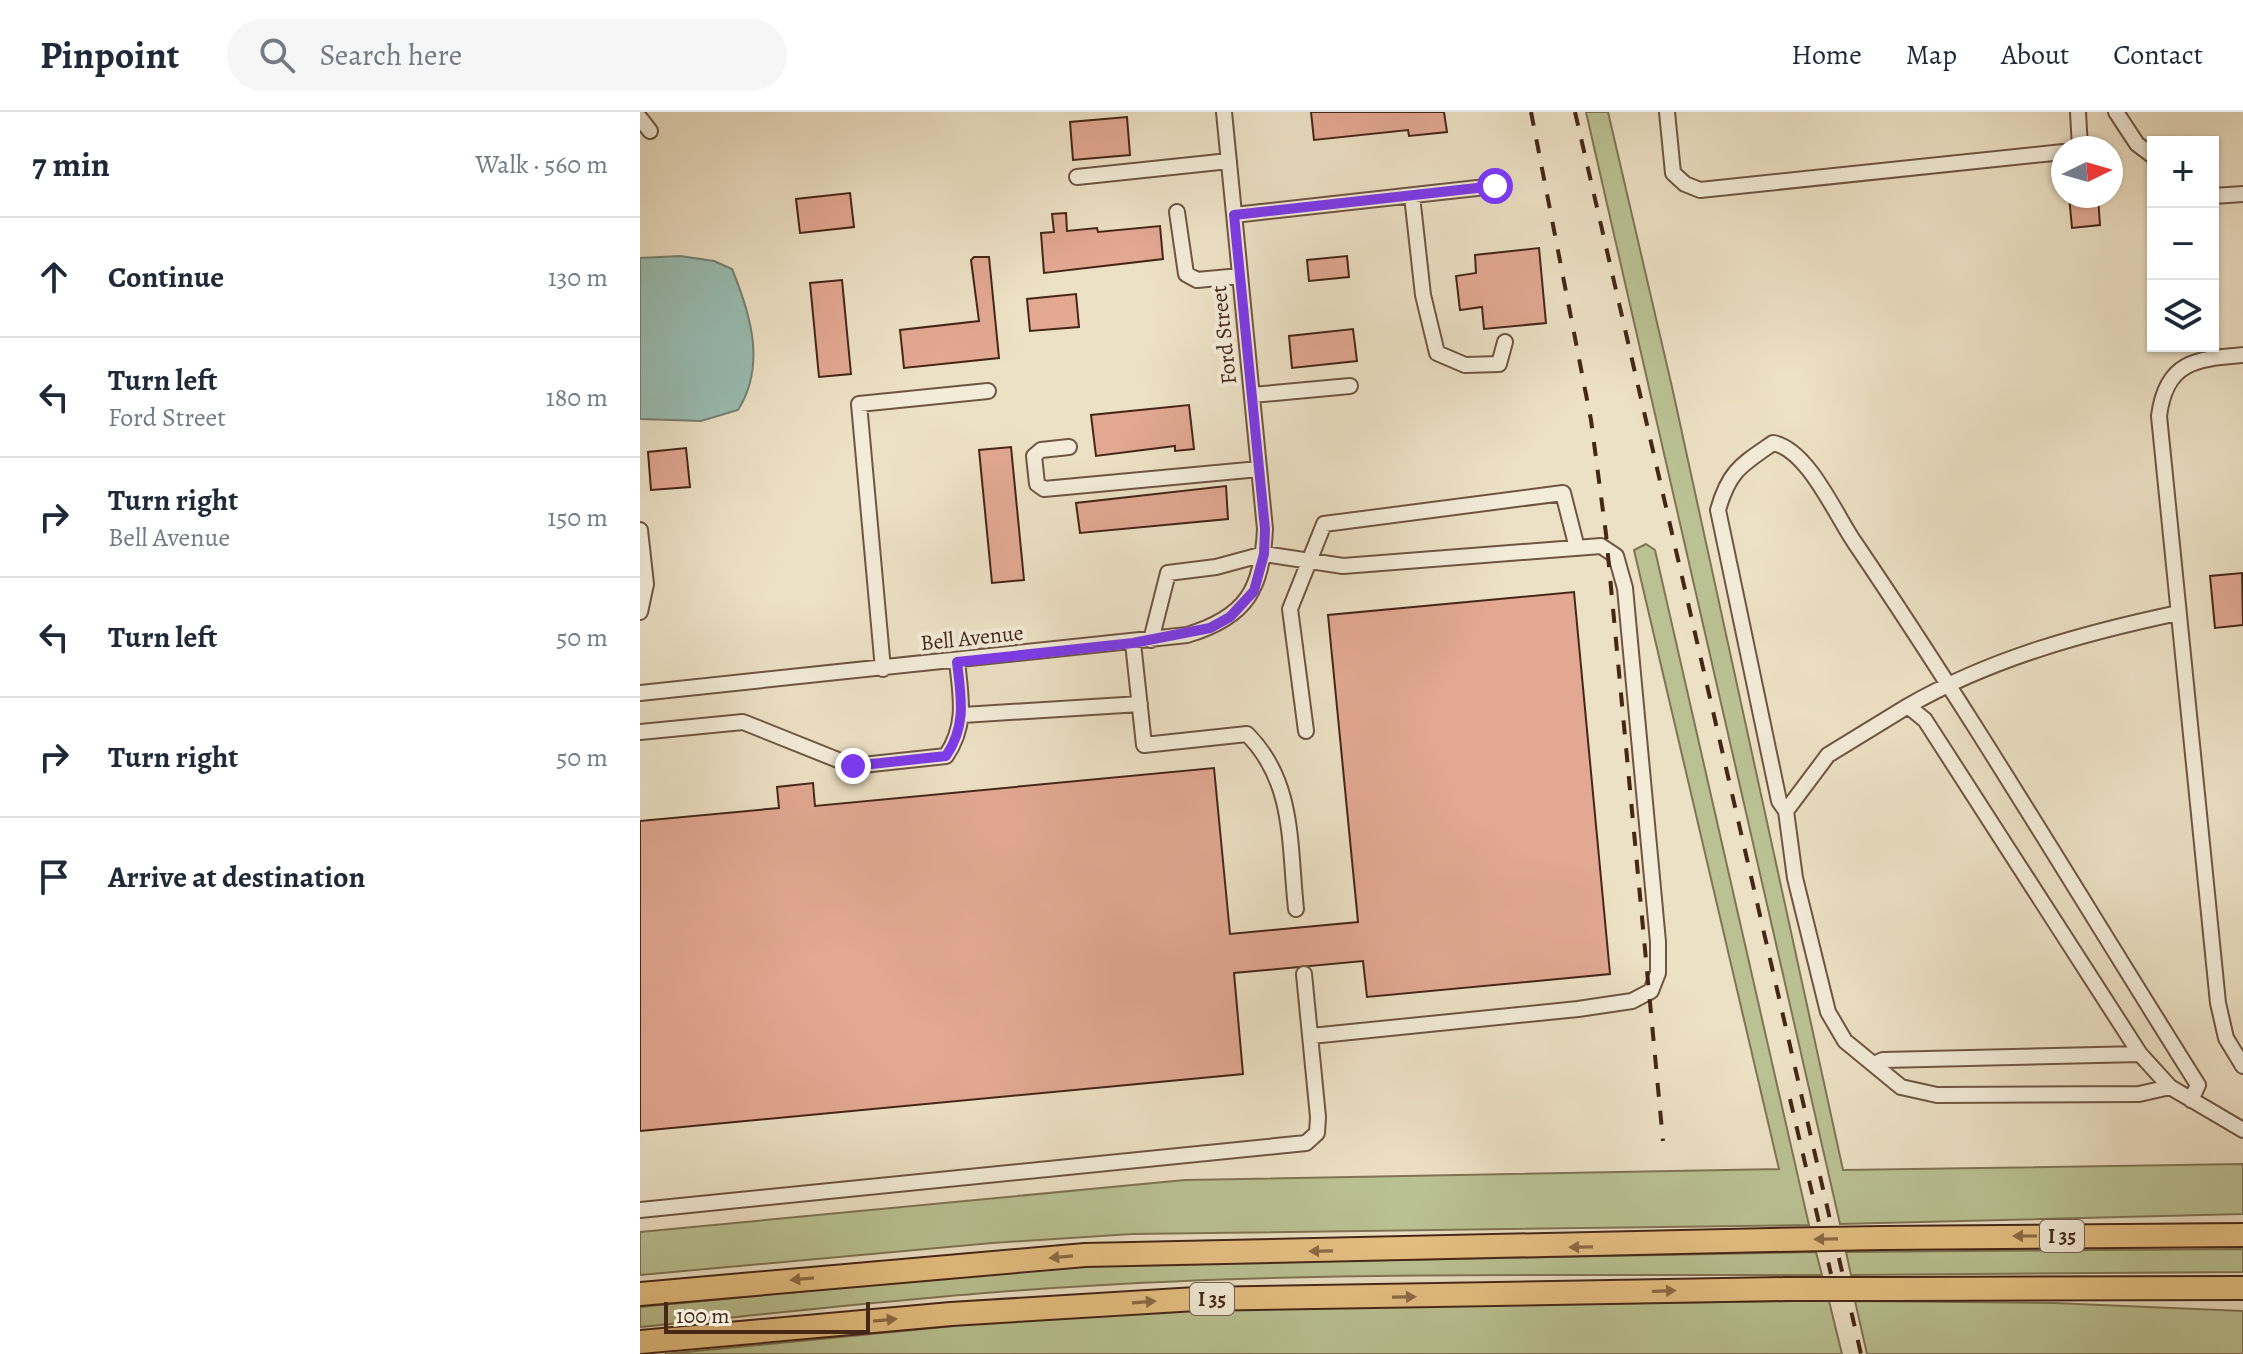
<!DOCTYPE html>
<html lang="en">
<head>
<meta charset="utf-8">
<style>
  :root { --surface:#fff; --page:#f6f6f7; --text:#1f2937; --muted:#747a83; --line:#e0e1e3 }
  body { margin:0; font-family:Alegreya,serif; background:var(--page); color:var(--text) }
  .controls { position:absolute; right:24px; top:24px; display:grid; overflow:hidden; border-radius:0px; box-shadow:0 2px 6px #0004 }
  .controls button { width:72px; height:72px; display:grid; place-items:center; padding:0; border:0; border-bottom:2px solid var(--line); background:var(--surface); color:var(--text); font:40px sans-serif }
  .compass { position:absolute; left:1411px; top:24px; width:72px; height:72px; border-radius:50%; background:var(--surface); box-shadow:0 2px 6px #0004; rotate:85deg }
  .scale { position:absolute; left:24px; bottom:20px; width:206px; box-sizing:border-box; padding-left:8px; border:4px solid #452617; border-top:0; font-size:22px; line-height:28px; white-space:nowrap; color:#452617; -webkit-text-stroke:6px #f3ecd9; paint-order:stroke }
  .stop { position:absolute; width:24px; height:24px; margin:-18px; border:6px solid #7c3aed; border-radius:50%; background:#fff }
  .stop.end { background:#7c3aed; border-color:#fff; box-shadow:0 2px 8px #0008 }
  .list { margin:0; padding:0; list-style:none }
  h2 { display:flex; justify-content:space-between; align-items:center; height:104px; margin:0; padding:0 32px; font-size:34px }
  h2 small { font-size:26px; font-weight:400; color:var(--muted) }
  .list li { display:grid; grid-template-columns:52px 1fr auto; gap:24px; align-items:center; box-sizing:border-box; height:120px; padding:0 32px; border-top:2px solid var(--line) }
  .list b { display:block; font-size:30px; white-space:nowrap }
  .list p { margin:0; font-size:26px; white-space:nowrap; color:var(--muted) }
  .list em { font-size:26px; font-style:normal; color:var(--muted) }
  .icon { flex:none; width:44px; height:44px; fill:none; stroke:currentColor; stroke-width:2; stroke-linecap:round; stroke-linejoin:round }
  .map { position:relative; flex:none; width:1603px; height:1242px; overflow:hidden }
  header { display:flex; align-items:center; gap:48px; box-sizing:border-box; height:112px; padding:0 40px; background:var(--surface); border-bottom:2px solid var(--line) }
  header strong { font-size:38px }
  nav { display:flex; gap:44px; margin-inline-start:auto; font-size:28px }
  .search { width:560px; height:72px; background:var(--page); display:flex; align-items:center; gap:20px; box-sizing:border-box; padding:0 28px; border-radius:44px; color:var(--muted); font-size:30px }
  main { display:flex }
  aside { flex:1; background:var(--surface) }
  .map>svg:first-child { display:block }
</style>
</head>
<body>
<header>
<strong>Pinpoint</strong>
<div class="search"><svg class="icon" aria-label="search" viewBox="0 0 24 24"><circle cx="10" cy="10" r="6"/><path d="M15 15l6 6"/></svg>Search here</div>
<nav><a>Home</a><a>Map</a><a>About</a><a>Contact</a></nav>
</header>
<main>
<aside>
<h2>7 min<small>Walk · 560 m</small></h2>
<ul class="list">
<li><svg class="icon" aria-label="ahead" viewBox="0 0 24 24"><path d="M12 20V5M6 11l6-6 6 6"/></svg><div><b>Continue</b></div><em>130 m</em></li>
<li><svg class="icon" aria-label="left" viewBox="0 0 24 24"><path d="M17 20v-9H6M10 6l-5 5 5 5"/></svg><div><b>Turn left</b><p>Ford Street</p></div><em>180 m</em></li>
<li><svg class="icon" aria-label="right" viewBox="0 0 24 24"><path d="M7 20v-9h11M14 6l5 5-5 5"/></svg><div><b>Turn right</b><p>Bell Avenue</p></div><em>150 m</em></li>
<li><svg class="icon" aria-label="left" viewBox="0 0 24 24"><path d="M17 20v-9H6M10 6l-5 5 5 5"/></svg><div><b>Turn left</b></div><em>50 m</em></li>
<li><svg class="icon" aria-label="right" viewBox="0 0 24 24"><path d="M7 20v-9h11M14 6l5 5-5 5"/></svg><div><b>Turn right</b></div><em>50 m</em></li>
<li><svg class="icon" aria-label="arrive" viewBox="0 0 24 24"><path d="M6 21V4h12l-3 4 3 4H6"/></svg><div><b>Arrive at destination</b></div></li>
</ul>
</aside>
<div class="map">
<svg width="1603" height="1242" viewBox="0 0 1603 1242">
  <rect width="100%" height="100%" fill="#ede1c5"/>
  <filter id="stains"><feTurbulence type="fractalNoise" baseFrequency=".0025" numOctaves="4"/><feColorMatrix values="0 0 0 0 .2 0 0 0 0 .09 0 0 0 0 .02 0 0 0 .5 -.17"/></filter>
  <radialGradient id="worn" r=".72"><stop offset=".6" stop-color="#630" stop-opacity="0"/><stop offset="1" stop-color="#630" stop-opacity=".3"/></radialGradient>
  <!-- green -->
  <path fill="#bac293" stroke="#807455" stroke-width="2" d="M 946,0 L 968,0 L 1032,275 L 1203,1058 L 1603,1052 L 1603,1102 L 1200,1112 Z
    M 1006,432 L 1015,438 L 1169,1113 L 492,1122 L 352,1131 L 0,1163 L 0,1120 L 545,1068 L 1139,1057 L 994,438 Z
    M 1603,1137 L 1603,1160 L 1211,1163 L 1206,1140 Z
    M 1176,1140 L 1182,1163 C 916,1164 650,1158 385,1178 C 256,1187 128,1202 0,1215 L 0,1195 L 430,1154 Z
    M 1155,1189 L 1189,1189 L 1202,1242 L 25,1242 L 418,1204 L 556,1197 Z
    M 1215,1189 L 1414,1191 L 1603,1199 L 1603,1242 L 1227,1242 Z"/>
  <!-- water -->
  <path fill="#99beb3" stroke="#778175" stroke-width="2" d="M 40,144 L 74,149 L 92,157 C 111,203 126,254 98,298 L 61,309 L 0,307 L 0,146 Z"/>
  <!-- building -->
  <path fill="#e2a892" stroke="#452617" stroke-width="2" d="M 671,0 L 804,0 L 807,20 L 769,24 L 768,18 L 674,28 Z
    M 487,5 L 490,43 L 433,48 L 430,10 Z
    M 210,81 L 214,115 L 160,121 L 156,87 Z
    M 1429,84 L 1458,84 L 1460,113 L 1432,116 Z
    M 426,101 L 427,119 L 457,116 L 458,120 L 520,114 L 523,147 L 404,161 L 401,121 L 414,120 L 412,102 Z
    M 899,136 L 906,211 L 844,217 L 842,195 L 820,198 L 816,164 L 836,161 L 835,143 Z
    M 707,144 L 709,165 L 669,169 L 667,148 Z
    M 334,145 L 349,145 L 359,246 L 264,256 L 260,218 L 339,209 L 331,148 Z
    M 202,168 L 211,262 L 179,265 L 170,171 Z
    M 436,182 L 439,215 L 390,219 L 387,187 Z
    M 713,217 L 717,249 L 652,256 L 649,224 Z
    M 549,293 L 554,337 L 535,339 L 535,334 L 456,344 L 451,303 Z
    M 371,335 L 384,468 L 352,471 L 339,338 Z
    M 46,336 L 50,375 L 11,378 L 8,340 Z
    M 586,374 L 588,407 L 440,421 L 436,391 Z
    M 1602,461 L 1603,513 L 1575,516 L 1570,464 Z
    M 934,480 L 970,862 L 727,885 L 723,849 L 594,861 L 603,962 L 0,1019 L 0,709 L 139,696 L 137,675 L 173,671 L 175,694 L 574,656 L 590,822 L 718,810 L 688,503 Z"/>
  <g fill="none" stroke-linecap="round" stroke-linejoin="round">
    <!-- minor casing -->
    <g stroke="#6f5542" stroke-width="18">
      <path id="minor" d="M 1027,0 L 1033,61 L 1045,72 L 1060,78 L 1423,40
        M 1438,0 L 1440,36
        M 1476,0 L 1497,32 L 1513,44
        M 0,6 L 10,19
        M 437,65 L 589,49
        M 772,84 L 783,183 L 797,241 L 825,253 L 859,252 L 865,230
        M 1573,84 L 1603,82
        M 537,100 L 546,162 L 557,168 L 600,164
        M 594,103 L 855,74
        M 1603,243 C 1556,247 1526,249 1519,304 L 1578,891 L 1586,926 L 1603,954
        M 612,283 L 710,274
        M 429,335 L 401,338 L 394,344 L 397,372 L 404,377 L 619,357
        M 0,418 L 6,472 L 0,500
        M 511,528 L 528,461 L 576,455 L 624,442 L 703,454 L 961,434 L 976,444 L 985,476 L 1018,830 L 1018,861 L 1011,879 L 992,889 L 938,897 L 671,924
        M 493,531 L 504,633 L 607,622 C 655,670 649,733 656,797
        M 243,557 L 219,292 L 348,279
        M 0,581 L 547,523 C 607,505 622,477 625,417 L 584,0
        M 1268,594 C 1352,546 1444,521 1538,501
        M 323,603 L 500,592
        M 666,619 L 650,497 L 684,412 L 923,381 L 937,436
        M 0,620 L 103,610 L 213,654 L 306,644 C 327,613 321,585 317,550
        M 1146,699 L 1188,643 L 1268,594 L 1285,608 L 1500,942 L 1530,975 L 1603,1018
        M 1234,952 L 1243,948 L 1500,942
        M 1530,975 L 1499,982 L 1297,983 L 1261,975 L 1205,929 L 1188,900 L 1155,766 L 1146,699 L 1139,689 L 1078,398 C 1089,359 1101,353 1133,331 C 1168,337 1196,404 1215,431 C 1335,608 1444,792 1558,973 L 1551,988
        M 0,1098 L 666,1031 L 677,1021 L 678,1005 L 664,862"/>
    </g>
    <!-- highway casing -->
    <g stroke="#452617" stroke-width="26">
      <path id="highway" d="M 1242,1126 L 1603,1123
        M 1255,1177 L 1603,1176
        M 0,1182 L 445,1143 L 1131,1128
        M 0,1230 L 311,1202 L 556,1187 L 1146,1177"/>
    </g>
    <!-- minor -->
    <use href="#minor" stroke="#f3ecd9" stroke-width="14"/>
    <!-- highway -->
    <use href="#highway" stroke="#e6c082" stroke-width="22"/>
    <!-- rail -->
    <path stroke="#452617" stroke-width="4" stroke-dasharray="14 14" stroke-linecap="butt" d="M 891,0 L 951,308 L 966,422 L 1023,1029
      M 935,0 L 1221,1242
      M 1150,987 L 1191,1162"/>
    <!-- highway-bridge casing -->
    <g stroke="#452617" stroke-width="26" stroke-linecap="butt">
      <path id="highway-bridge" d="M 1131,1128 L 1242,1126
        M 1146,1177 L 1255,1177"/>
    </g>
    <!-- highway-bridge -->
    <use href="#highway-bridge" stroke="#e6c082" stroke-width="22"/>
  </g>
  <!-- one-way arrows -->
  <defs><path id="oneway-solid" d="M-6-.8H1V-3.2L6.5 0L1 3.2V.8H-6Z" transform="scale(2)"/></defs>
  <g fill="#8d6b47">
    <use href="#oneway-solid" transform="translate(1385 1124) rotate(180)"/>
    <use href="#oneway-solid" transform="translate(1186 1127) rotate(179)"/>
    <use href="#oneway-solid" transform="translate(941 1135) rotate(179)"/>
    <use href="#oneway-solid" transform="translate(681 1139) rotate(179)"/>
    <use href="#oneway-solid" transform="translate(421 1145) rotate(175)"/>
    <use href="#oneway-solid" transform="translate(162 1167) rotate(175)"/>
    <use href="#oneway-solid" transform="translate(1024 1179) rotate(-2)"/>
    <use href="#oneway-solid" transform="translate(764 1185) rotate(-1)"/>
    <use href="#oneway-solid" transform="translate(504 1190) rotate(-4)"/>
    <use href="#oneway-solid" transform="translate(245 1208) rotate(-5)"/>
  </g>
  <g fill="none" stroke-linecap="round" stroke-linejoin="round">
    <!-- route -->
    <path stroke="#7c3aed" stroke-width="10" d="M 213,654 L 306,644 C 327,613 321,585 317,550 L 493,531 L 570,516 L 590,505 L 614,479 L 624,442 L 625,417 L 594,103 L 855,74"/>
  </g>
  <g text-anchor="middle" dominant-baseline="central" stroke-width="8" stroke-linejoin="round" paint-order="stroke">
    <!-- shield labels -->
    <g fill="#f3ecd9" stroke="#796151" stroke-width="2">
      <rect x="1400" y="1108" width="44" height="32" rx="6"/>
      <rect x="550" y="1171" width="44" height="32" rx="6"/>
    </g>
    <g font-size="20" font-weight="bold" fill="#452617">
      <text x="1422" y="1124">I 35</text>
      <text x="572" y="1187">I 35</text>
    </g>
    <!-- street labels -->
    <g font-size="22" fill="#452617" stroke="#f3ecd9">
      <text transform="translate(584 223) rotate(-96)">Ford Street</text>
      <text transform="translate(332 526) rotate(-6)">Bell Avenue</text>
    </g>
  </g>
  <rect width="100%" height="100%" filter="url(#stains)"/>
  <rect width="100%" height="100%" fill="url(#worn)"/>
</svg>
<div class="controls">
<button>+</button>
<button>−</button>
<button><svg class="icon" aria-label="layers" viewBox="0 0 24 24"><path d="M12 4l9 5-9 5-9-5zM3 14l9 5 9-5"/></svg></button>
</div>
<svg class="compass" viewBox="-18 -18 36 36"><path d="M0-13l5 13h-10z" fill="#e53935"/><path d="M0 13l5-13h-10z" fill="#747a83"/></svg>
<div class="scale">100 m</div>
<div class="stop" style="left:855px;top:74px"></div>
<div class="stop end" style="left:213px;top:654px"></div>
</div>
</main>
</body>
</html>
